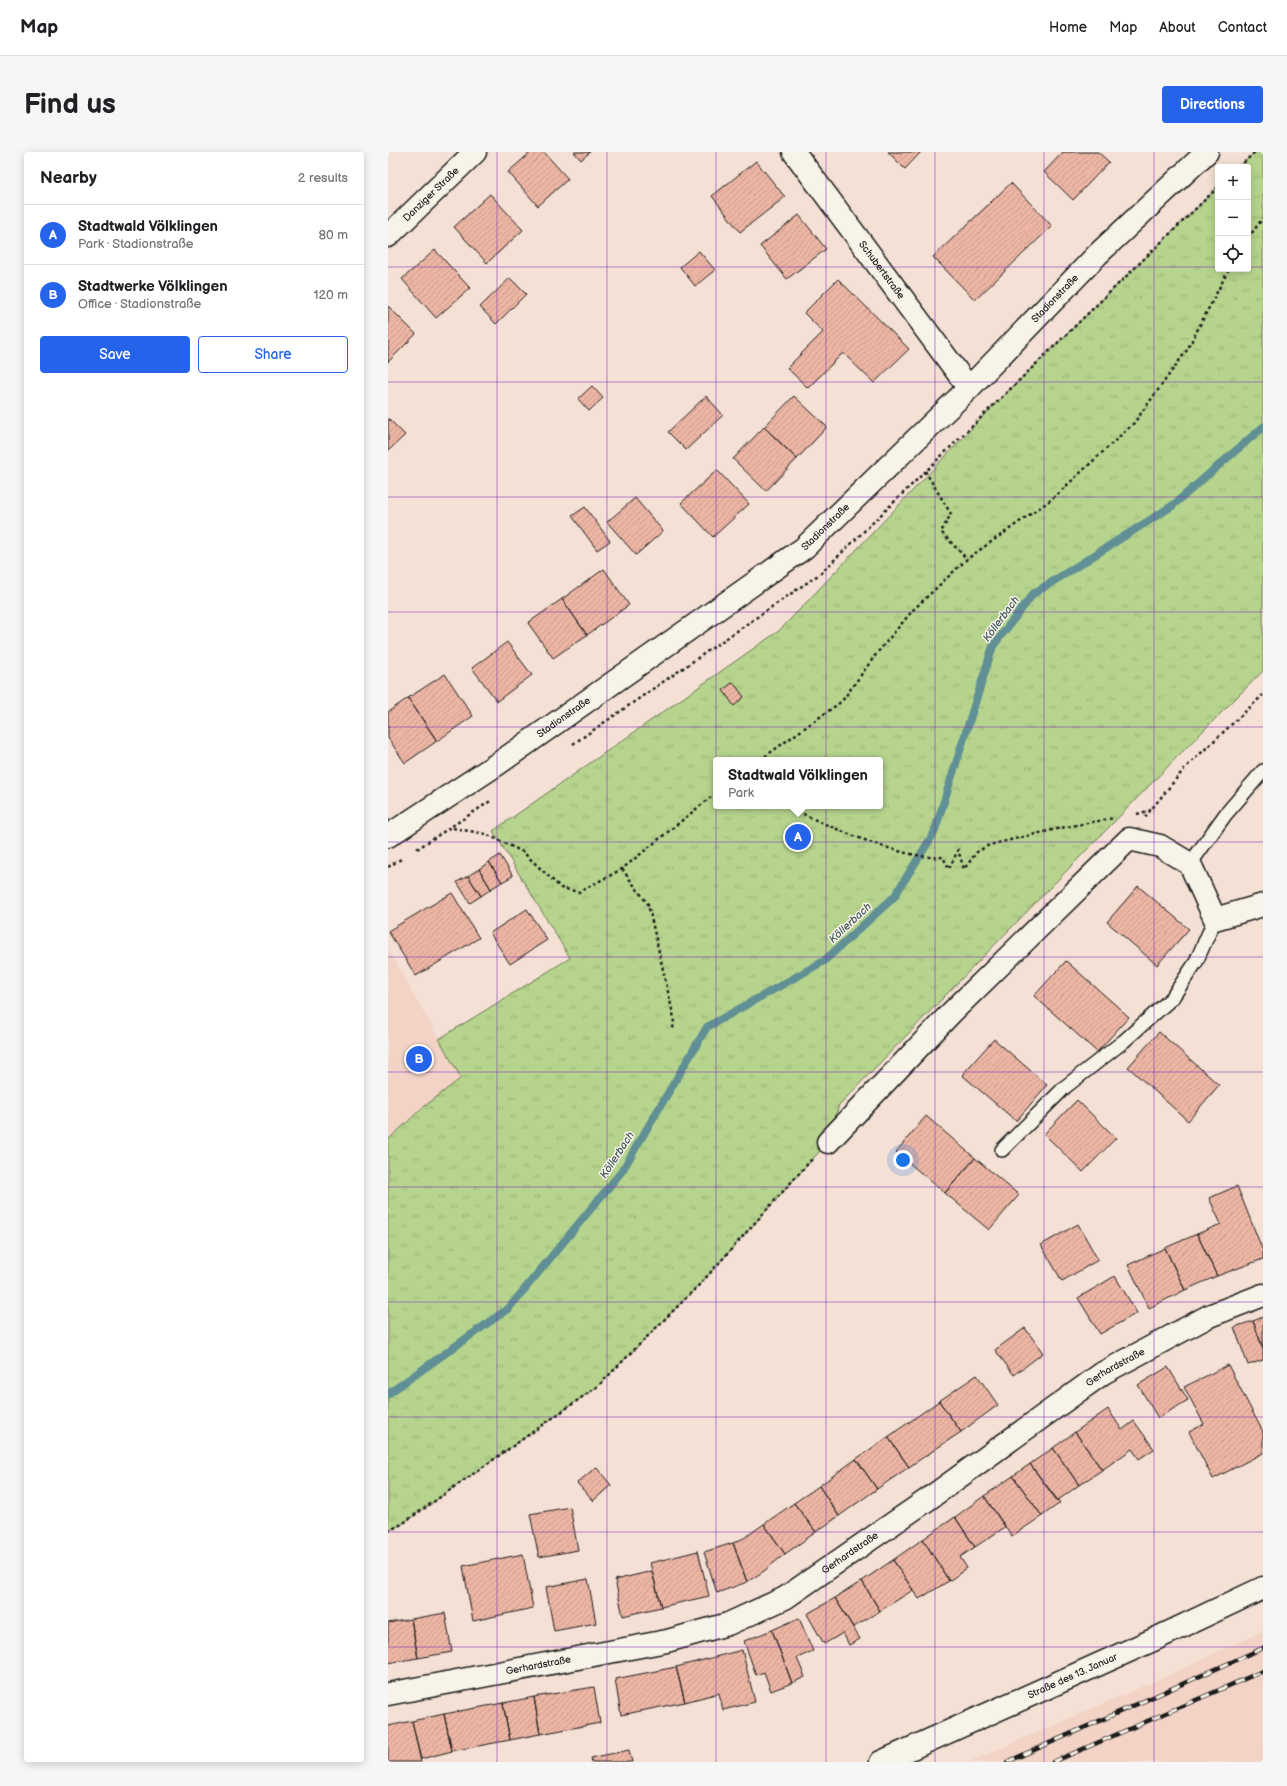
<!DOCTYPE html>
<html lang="en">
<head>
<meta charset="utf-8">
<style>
  :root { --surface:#fff; --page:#f6f6f6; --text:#202124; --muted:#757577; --line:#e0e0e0; --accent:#2563eb }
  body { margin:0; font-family:"Balsamiq Sans",sans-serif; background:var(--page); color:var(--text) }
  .controls { position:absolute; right:12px; top:12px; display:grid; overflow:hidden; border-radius:4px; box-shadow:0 2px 10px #0003 }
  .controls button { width:36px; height:36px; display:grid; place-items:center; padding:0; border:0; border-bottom:1px solid var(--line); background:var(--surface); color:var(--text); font:20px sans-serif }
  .you { position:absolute; left:515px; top:1008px; width:14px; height:14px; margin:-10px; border:3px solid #fff; border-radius:50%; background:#1a73e8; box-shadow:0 0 0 6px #1a73e833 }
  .badge { display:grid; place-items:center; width:26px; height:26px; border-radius:50%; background:var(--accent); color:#fff; font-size:13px; font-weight:700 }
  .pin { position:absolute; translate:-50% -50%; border:2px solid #fff; box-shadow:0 1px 4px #0006 }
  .popup { position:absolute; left:325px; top:605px; width:170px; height:52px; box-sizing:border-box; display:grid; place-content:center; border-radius:4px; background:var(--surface); filter:drop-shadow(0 1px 3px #0005); font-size:13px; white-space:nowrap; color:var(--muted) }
  .popup b { font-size:15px; color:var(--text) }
  .popup::after { content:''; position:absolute; left:50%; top:100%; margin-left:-8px; border:8px solid transparent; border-top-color:var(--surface) }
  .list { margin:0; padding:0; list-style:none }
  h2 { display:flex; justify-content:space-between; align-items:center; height:52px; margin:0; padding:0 16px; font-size:17px }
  h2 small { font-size:13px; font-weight:400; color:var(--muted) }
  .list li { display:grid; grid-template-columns:26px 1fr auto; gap:12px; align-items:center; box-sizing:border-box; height:60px; padding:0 16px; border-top:1px solid var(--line) }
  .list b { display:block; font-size:15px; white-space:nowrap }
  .list p { margin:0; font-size:13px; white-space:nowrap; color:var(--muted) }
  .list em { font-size:13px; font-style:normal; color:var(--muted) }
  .actions { display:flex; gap:8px; padding:12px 16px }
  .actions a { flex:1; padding:9px 0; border:1px solid var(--accent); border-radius:4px; text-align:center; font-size:14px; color:var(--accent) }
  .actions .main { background:var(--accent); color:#fff }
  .icon { flex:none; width:22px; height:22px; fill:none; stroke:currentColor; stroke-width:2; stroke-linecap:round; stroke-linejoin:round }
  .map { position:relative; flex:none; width:875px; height:1610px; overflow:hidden; border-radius:4px }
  header { display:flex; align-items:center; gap:24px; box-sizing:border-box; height:56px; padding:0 20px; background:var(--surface); border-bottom:1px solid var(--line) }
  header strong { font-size:19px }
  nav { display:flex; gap:22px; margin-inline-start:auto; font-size:14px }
  .intro { display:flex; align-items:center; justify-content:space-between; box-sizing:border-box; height:96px; padding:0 24px }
  h1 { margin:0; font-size:28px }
  .button { padding:10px 18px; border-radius:4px; background:var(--accent); color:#fff; font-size:14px; font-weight:700 }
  main { display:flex; gap:24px; padding:0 24px }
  aside { flex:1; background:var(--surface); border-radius:4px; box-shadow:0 2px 10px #0003 }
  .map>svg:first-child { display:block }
</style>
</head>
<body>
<header>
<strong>Map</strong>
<nav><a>Home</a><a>Map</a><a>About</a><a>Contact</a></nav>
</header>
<div class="intro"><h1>Find us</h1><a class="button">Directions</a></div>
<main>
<aside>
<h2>Nearby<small>2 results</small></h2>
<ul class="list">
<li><span class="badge">A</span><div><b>Stadtwald Völklingen</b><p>Park · Stadionstraße</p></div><em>80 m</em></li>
<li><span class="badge">B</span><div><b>Stadtwerke Völklingen</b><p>Office · Stadionstraße</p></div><em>120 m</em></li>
</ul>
<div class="actions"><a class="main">Save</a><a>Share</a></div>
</aside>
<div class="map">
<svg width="875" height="1610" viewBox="0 0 875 1610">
  <defs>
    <pattern id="grass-tufts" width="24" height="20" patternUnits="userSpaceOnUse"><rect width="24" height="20" fill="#b6d48d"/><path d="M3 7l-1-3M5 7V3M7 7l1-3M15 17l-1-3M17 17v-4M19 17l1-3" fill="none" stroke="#9cb579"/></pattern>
    <pattern id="building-hatch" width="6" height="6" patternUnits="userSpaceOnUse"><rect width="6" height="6" fill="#edb5a4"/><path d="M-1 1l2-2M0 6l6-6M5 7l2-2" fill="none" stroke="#cb9b8d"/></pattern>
  </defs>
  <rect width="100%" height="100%" fill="#f4e0d4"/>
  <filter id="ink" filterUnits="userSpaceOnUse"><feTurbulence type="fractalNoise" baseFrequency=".025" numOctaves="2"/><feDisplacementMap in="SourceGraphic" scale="8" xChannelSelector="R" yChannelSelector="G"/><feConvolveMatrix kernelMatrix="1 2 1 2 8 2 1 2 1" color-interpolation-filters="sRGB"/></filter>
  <g filter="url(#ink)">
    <!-- built -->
    <path fill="#f2d3c6" d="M 0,797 L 73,926 L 33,957 L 0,988 Z
      M 875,1479 L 875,1610 L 581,1610 L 783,1522 Z"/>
    <!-- grass -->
    <path fill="url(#grass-tufts)" stroke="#697854" fill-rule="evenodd" d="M 867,0 L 875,0 L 875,519 L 792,602 L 451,953 L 440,990 L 314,1130 L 210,1234 L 14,1372 L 0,1379 L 0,988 L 33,957 L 73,926 L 51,887 L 182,806 L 105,679 L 392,478 L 609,250 L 830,35 L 830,117 L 860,117 L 860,15 L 851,15 ZM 328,608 L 492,608 L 492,654 L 328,654 Z"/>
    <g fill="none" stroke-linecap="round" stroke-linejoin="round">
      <!-- stream -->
      <path stroke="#609095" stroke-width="8" d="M 0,1242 L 121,1156 L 234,1019 L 319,875 L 436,809 L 506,745 L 546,681 L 605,494 L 645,442 L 784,354 L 875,275"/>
    </g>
    <!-- building -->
    <path fill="url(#building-hatch)" stroke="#1c1c1c" d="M 143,0 L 156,0 L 180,27 L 150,54 L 120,20 Z
      M 186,0 L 202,0 L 193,8 Z
      M 500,0 L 533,0 L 517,17 Z
      M 675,0 L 710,0 L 721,10 L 685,48 L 656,20 Z
      M 368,9 L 397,45 L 352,80 L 324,44 Z
      M 623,31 L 664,74 L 587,148 L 545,105 Z
      M 102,42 L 135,78 L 99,111 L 66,75 Z
      M 411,63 L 438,97 L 399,127 L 372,94 Z
      M 47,98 L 82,136 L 48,166 L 14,127 Z
      M 311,99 L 327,118 L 307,134 L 292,115 Z
      M 122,126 L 138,142 L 108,172 L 92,155 Z
      M 450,127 L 521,197 L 486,231 L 455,201 L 420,236 L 399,216 L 435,180 L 416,161 Z
      M 0,154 L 28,182 L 0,210 Z
      M 204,234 L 215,246 L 201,259 L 190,247 Z
      M 318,244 L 335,263 L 298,298 L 280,280 Z
      M 406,244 L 439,275 L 409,307 L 376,275 Z
      M 0,266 L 17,283 L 0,299 Z
      M 376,275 L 409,307 L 378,339 L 345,307 Z
      M 329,318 L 361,352 L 325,385 L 293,351 Z
      M 247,346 L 275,379 L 248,403 L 219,370 Z
      M 197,355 L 222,389 L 209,398 L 184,364 Z
      M 216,417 L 241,453 L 199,483 L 174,447 Z
      M 174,447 L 199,483 L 165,506 L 140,471 Z
      M 119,490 L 144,523 L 109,549 L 84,516 Z
      M 57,522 L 85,564 L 49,589 L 20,546 Z
      M 345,530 L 356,545 L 346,554 L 335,538 Z
      M 20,546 L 49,589 L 17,611 L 0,586 L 0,560 Z
      M 112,703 L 125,724 L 114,730 L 101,710 Z
      M 101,710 L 114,730 L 103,737 L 91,717 Z
      M 91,717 L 103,737 L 93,744 L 80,724 Z
      M 80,724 L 93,744 L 82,751 L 69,730 Z
      M 750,734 L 801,777 L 769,813 L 719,770 Z
      M 64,741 L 91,786 L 28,824 L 0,779 Z
      M 139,757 L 159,788 L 122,812 L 102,781 Z
      M 678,809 L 741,865 L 709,900 L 646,844 Z
      M 771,880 L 831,933 L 800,969 L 740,915 Z
      M 606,887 L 659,933 L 628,969 L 574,923 Z
      M 689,948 L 728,986 L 695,1020 L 656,982 Z
      M 538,964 L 587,1006 L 557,1041 L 508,1000 Z
      M 587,1006 L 631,1043 L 601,1078 L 557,1041 Z
      M 849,1034 L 875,1099 L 875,1107 L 829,1124 L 809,1082 L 833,1072 L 821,1046 Z
      M 690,1072 L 710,1108 L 674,1129 L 653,1093 Z
      M 809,1082 L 829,1124 L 797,1138 L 777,1096 Z
      M 777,1096 L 797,1138 L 761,1156 L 740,1113 Z
      M 727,1124 L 749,1161 L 712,1182 L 690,1146 Z
      M 875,1165 L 875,1197 L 865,1169 Z
      M 865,1169 L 875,1197 L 875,1208 L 860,1213 L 846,1175 Z
      M 637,1176 L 655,1201 L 626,1223 L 607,1198 Z
      M 840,1213 L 875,1280 L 875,1301 L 825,1327 L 801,1280 L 816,1272 L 796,1235 Z
      M 780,1215 L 800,1248 L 770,1266 L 750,1233 Z
      M 589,1223 L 610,1253 L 573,1280 L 551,1249 Z
      M 551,1249 L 573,1280 L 521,1315 L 500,1285 Z
      M 720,1257 L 734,1278 L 746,1269 L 766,1297 L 751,1307 L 744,1297 L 714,1318 L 687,1280 Z
      M 687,1280 L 714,1318 L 691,1333 L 665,1296 Z
      M 500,1285 L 521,1315 L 489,1337 L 468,1307 Z
      M 665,1296 L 691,1333 L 669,1349 L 642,1312 Z
      M 468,1307 L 489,1337 L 451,1364 L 431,1334 Z
      M 642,1312 L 672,1351 L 654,1364 L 625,1324 Z
      M 208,1315 L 223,1333 L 205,1349 L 189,1331 Z
      M 625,1324 L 654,1364 L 624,1384 L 596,1344 Z
      M 431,1334 L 451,1364 L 428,1380 L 406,1351 Z
      M 596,1344 L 617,1375 L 587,1395 L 567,1365 Z
      M 406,1351 L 428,1380 L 397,1402 L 376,1372 Z
      M 182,1355 L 190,1398 L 151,1405 L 142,1362 Z
      M 567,1365 L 587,1395 L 572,1405 L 579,1416 L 561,1429 L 535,1387 Z
      M 376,1372 L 397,1402 L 376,1419 L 359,1430 L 345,1391 L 356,1386 Z
      M 535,1387 L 561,1429 L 531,1447 L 505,1408 Z
      M 345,1391 L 359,1430 L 329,1441 L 316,1400 Z
      M 310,1399 L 321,1444 L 273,1455 L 262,1411 Z
      M 135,1402 L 145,1456 L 85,1469 L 75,1414 Z
      M 505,1408 L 525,1438 L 492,1459 L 474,1429 Z
      M 264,1419 L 273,1455 L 235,1464 L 227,1428 Z
      M 200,1427 L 208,1471 L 166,1479 L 158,1435 Z
      M 474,1429 L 492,1459 L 465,1475 L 447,1446 Z
      M 447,1446 L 472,1487 L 461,1493 L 455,1481 L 436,1492 L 419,1462 Z
      M 57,1461 L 64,1500 L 30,1506 L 23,1467 Z
      M 411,1466 L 425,1499 L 409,1506 L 417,1525 L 404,1531 L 384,1478 Z
      M 23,1467 L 30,1506 L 0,1511 L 0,1471 Z
      M 384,1478 L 404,1531 L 383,1539 L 376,1520 L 368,1523 L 356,1489 Z
      M 354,1498 L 367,1550 L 335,1558 L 331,1541 L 297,1550 L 288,1515 Z
      M 288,1515 L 297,1550 L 233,1563 L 227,1527 Z
      M 206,1535 L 212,1571 L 152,1582 L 146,1545 Z
      M 146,1545 L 152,1582 L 122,1588 L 115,1551 Z
      M 115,1551 L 122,1588 L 64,1599 L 56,1562 Z
      M 56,1562 L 64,1599 L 33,1607 L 24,1569 Z
      M 24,1569 L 33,1610 L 0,1610 L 0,1574 Z
      M 241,1598 L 244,1610 L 204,1610 L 203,1606 Z"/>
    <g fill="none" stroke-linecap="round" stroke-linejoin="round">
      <!-- service casing -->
      <g stroke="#1c1c1c" stroke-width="16">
        <path id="service" d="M 802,712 L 837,663 L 875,619
          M 614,998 L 677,935 L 736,889 L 784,846 L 808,810 L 827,767"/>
      </g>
      <!-- minor casing -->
      <g stroke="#1c1c1c" stroke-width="25">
        <g id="minor">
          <path id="s1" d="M 406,0 L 581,236"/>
          <path id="s2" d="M 0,84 L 87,0"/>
          <path id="s3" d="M 0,684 L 111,611 L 416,396 L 581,236 L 710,102 L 819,0"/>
          <path d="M 440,990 L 563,861 L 741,687 L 772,694 L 802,712 L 827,767 L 875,753"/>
        </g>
      </g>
      <!-- tertiary casing -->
      <g stroke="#1c1c1c" stroke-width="25">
        <g id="tertiary">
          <path id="s4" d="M 0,1542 L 279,1489 L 340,1472 L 397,1446 L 539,1348 L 715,1221 L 821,1164 L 875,1143"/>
        </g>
      </g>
      <!-- primary casing -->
      <g stroke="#1c1c1c" stroke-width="25">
        <g id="primary">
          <path id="s5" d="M 493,1610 L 765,1488 L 875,1436"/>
        </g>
      </g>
      <!-- path -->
      <path stroke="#1c1c1c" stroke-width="2.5" stroke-dasharray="3 3" stroke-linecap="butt" d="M 851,15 L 867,0
        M 860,86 L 875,66
        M 537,319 L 563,362 L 553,380 L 579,407
        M 185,592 L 433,421 L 830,35
        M 372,608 L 454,549 L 489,501 L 525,458 L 579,407 L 664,347 L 746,271 L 799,198 L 841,117
        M 399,654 C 434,672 517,709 555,705 L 561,717 L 570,698 L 576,717 L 589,700 L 601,693 L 673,676 L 726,666
        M 749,662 L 763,658
        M 757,665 L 797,616 L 875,543
        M 65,676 L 98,682 L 135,700 L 173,736 L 191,740 L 234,717 L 328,641
        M 29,697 L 104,648
        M 0,715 L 13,707
        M 234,717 L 260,752 L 286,866 L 285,879
        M 0,1379 L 14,1372 L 210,1234 L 314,1130 L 424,1007"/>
      <!-- service -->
      <use href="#service" stroke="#f7f3e8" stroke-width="13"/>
      <!-- minor -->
      <use href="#minor" stroke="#f7f3e8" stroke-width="22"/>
      <!-- tertiary -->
      <use href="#tertiary" stroke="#f7f3e8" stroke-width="22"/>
      <!-- primary -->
      <use href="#primary" stroke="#f7f3e8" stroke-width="22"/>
      <!-- rail casing -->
      <g stroke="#1c1c1c" stroke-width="4.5">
        <path id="rail" d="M 619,1610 L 875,1496
          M 665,1610 L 875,1519"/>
      </g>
      <!-- rail -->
      <use href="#rail" stroke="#f7f3e8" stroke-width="3" stroke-dasharray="9" stroke-linecap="butt"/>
    </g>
  </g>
  <!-- grid -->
  <path fill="none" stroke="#7b2cbf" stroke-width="1" stroke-opacity="0.55" d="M 109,0 L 109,1610M 219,0 L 219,1610M 328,0 L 328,1610M 438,0 L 438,1610M 547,0 L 547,1610M 656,0 L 656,1610M 766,0 L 766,1610M 0,115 L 830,115M 860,115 L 875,115M 0,230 L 875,230M 0,345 L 875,345M 0,460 L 875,460M 0,575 L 875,575M 0,690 L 875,690M 0,805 L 875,805M 0,920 L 875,920M 0,1035 L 875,1035M 0,1150 L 875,1150M 0,1265 L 875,1265M 0,1380 L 875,1380M 0,1495 L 875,1495"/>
  <g text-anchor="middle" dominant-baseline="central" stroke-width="3" stroke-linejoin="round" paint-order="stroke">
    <!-- street labels -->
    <g font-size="10" fill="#1c1c1c" stroke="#f7f3e8">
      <text stroke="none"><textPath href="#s2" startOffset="60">Danziger Straße</textPath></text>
      <text stroke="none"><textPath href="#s1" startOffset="147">Schubertstraße</textPath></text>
      <text stroke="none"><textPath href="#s3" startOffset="860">Stadionstraße</textPath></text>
      <text stroke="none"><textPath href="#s3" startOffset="536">Stadionstraße</textPath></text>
      <text stroke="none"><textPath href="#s3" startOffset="212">Stadionstraße</textPath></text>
      <text stroke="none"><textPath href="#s4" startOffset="813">Gerhardstraße</textPath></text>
      <text stroke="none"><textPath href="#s4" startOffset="489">Gerhardstraße</textPath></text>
      <text stroke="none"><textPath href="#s4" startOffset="153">Gerhardstraße</textPath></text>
      <text stroke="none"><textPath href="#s5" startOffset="210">Straße des 13. Januar</textPath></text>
    </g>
    <!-- water labels -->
    <g font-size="11" font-style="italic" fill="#3e5659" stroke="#f7f3e8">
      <text transform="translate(613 467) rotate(-54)">Köllerbach</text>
      <text transform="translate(462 771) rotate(-43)">Köllerbach</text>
      <text transform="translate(229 1003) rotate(-57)">Köllerbach</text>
    </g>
  </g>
</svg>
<div class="controls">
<button>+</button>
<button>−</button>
<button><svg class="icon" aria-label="locate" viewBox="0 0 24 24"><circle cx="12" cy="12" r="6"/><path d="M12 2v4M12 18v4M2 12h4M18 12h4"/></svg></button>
</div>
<div class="you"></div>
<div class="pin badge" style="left:410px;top:685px">A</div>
<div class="popup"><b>Stadtwald Völklingen</b>Park</div>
<div class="pin badge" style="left:31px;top:907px">B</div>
</div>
</main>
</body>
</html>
